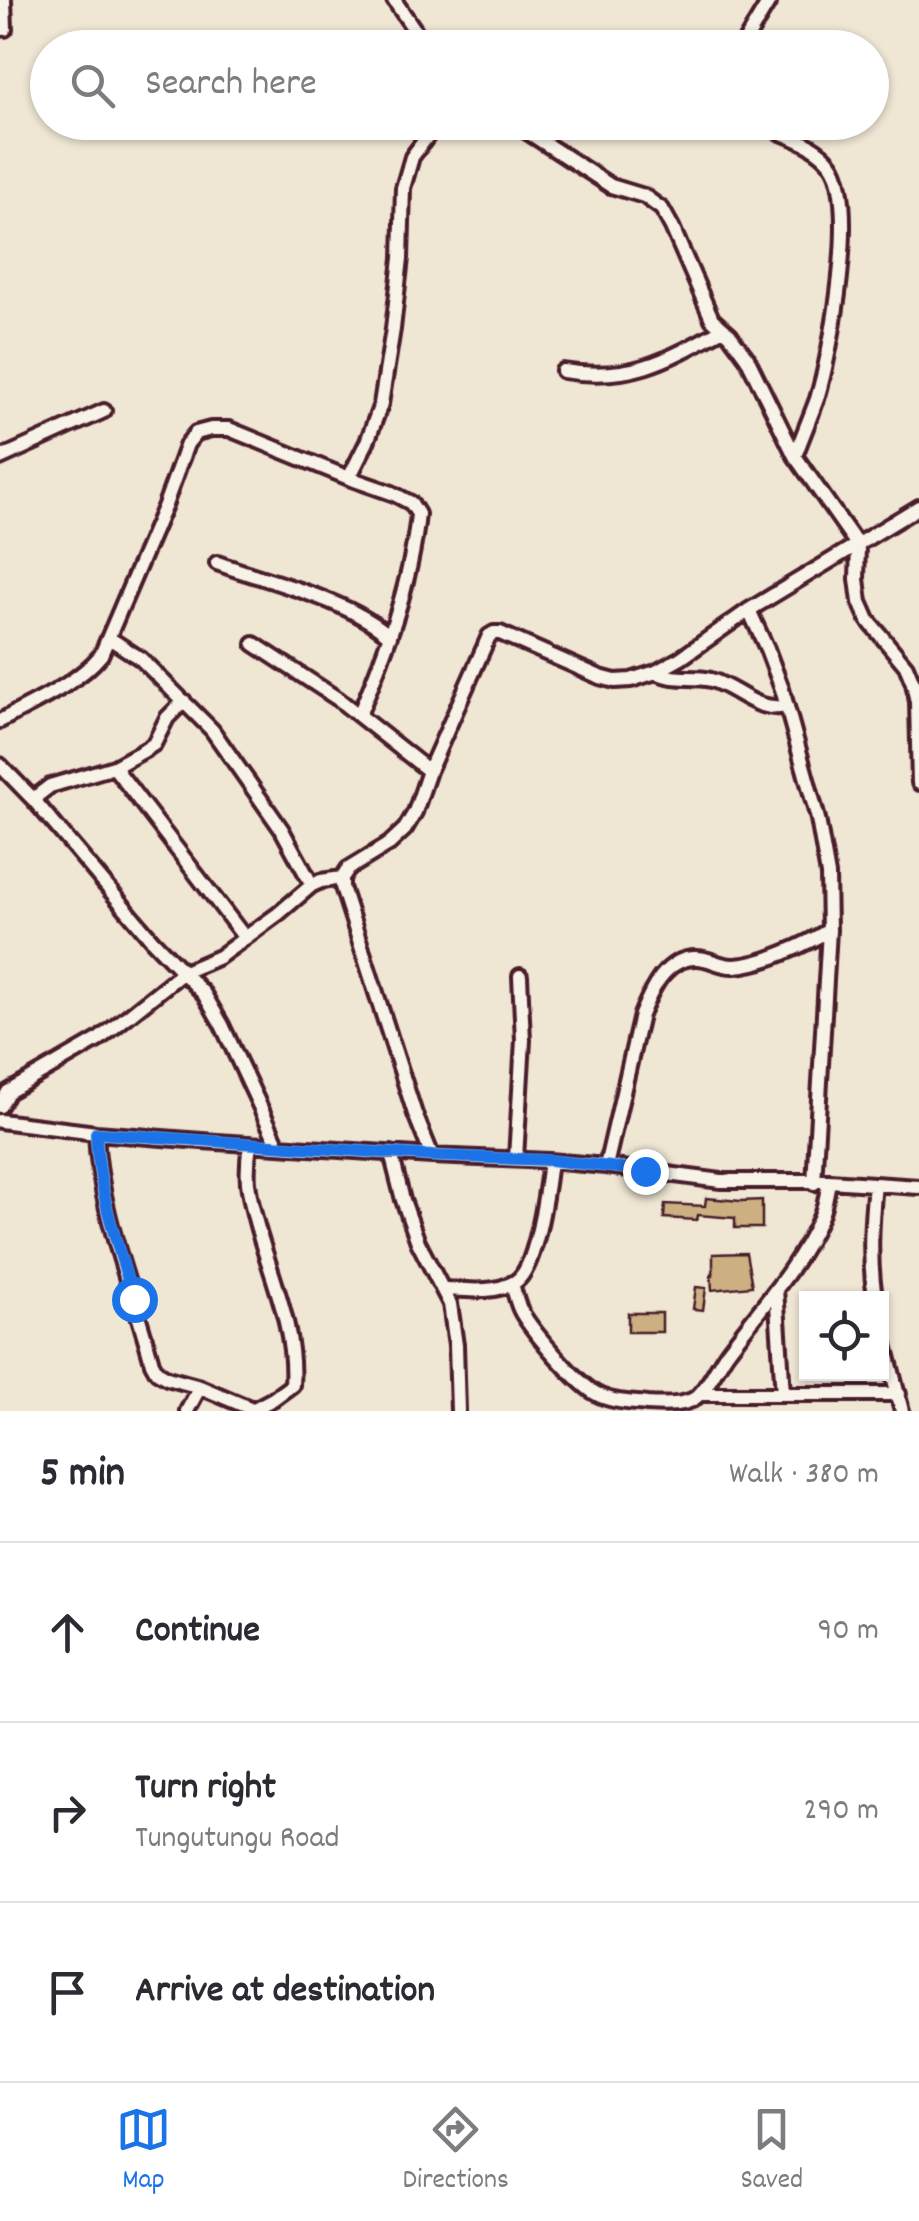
<!DOCTYPE html>
<html lang="en">
<head>
<meta charset="utf-8">
<style>
  :root { --surface:#fff; --page:#f7f7f7; --text:#2b2b33; --muted:#7c7c81; --line:#e1e1e2; --accent:#1a73e8 }
  body { margin:0; font-family:Dekko,sans-serif; background:var(--page); color:var(--text) }
  .controls { position:absolute; right:30px; bottom:30px; display:grid; overflow:hidden; border-radius:0px; box-shadow:0 2px 8px #0004 }
  .controls button { width:90px; height:90px; display:grid; place-items:center; padding:0; border:0; border-bottom:2px solid var(--line); background:var(--surface); color:var(--text); font:50px sans-serif }
  .stop { position:absolute; width:30px; height:30px; margin:-22px; border:8px solid #1a73e8; border-radius:50%; background:#fff }
  .stop.end { background:#1a73e8; border-color:#fff; box-shadow:0 2px 10px #0008 }
  .list { margin:0; padding:0; list-style:none }
  h2 { display:flex; justify-content:space-between; align-items:center; height:130px; margin:0; padding:0 40px; font-size:42px }
  h2 small { font-size:32px; font-weight:400; color:var(--muted) }
  .list li { display:grid; grid-template-columns:65px 1fr auto; gap:30px; align-items:center; box-sizing:border-box; height:180px; padding:0 40px; border-top:2px solid var(--line) }
  .list b { display:block; font-size:38px; white-space:nowrap }
  .list p { margin:0; font-size:32px; white-space:nowrap; color:var(--muted) }
  .list em { font-size:32px; font-style:normal; color:var(--muted) }
  .icon { flex:none; width:55px; height:55px; fill:none; stroke:currentColor; stroke-width:2; stroke-linecap:round; stroke-linejoin:round }
  .map { position:relative; flex:none; width:919px; height:1411px; overflow:hidden }
  .search { position:absolute; background:var(--surface); box-shadow:0 2px 8px #0004; left:30px; right:30px; top:30px; height:110px; display:flex; align-items:center; gap:25px; box-sizing:border-box; padding:0 35px; border-radius:55px; color:var(--muted); font-size:38px }
  .sheet { height:670px; background:var(--surface) }
  nav { display:flex; justify-content:space-around; align-items:center; box-sizing:border-box; height:140px; border-top:2px solid var(--line); background:var(--surface); font-size:28px; color:var(--muted) }
  nav a { display:grid; justify-items:center; gap:5px }
  nav .on { color:var(--accent) }
  .map>svg:first-child { display:block }
</style>
</head>
<body>
<div class="map">
<svg width="919" height="1411" viewBox="0 0 919 1411">
  <rect width="100%" height="100%" fill="#efe6d4"/>
  <filter id="ink" filterUnits="userSpaceOnUse"><feTurbulence type="fractalNoise" baseFrequency=".01" numOctaves="2"/><feDisplacementMap in="SourceGraphic" scale="20" xChannelSelector="R" yChannelSelector="G"/><feConvolveMatrix kernelMatrix="1 2 1 2 8 2 1 2 1" color-interpolation-filters="sRGB"/></filter>
  <g filter="url(#ink)">
    <!-- building -->
    <path fill="#cdb082" stroke="#4a1f2b" stroke-width="2.5" d="M 706,1198 L 741,1201 L 762,1200 L 762,1228 L 735,1228 L 735,1218 L 698,1215 L 697,1220 L 664,1218 L 665,1204 L 705,1206 Z
      M 746,1253 L 752,1286 L 712,1290 L 711,1275 L 713,1275 L 713,1254 Z
      M 696,1287 L 706,1288 L 703,1310 L 693,1309 Z
      M 628,1313 L 662,1313 L 662,1332 L 628,1332 Z"/>
    <g fill="none" stroke-linecap="round" stroke-linejoin="round">
      <!-- minor casing -->
      <g stroke="#4a1f2b" stroke-width="20">
        <path id="minor" d="M 4,0 L 5,29
          M 394,0 L 427,48
          M 741,48 L 770,0
          M 512,122 L 611,186 L 644,196 L 662,209 L 672,227 L 712,319 L 730,335 L 747,358 L 795,456 L 858,546 L 857,579 L 860,602 L 868,620 L 906,666 L 913,683 L 917,702 L 919,783
          M 759,122 C 783,137 813,140 831,164 C 859,202 831,354 817,399 C 810,418 802,437 795,456
          M 563,371 C 630,382 666,361 723,329
          M 0,458 L 104,411
          M 349,478 L 367,442 L 381,404 L 393,329 L 401,258 L 403,188 L 412,157 L 438,122
          M 217,563 C 272,583 345,598 390,636
          M 749,610 L 767,649 L 782,689 L 818,819 L 828,875 L 829,930 L 814,1183
          M 109,638 L 141,659 L 212,730 L 282,830 L 312,885
          M 254,644 L 338,699 L 429,771
          M 656,672 C 677,682 691,675 711,680 C 738,688 756,713 787,706
          M 0,721 C 34,702 76,685 101,655 L 165,505 L 187,444 L 196,433 L 211,429 L 229,429 L 349,478 L 392,493 L 411,503 L 418,514 C 411,584 386,651 359,715
          M 0,765 L 33,799 L 153,941 L 204,994 L 222,1025 L 278,1145
          M 114,767 L 245,938
          M 33,799 L 50,786 L 114,767 L 145,750 L 154,744 L 167,718 L 184,701
          M 0,1106 L 8,1092 L 98,1040 L 182,973 L 219,957 L 278,914 L 312,885 L 321,881 L 342,878
          M 0,1121 L 96,1133 L 202,1141 L 432,1156 L 550,1161 L 606,1166 L 721,1181 L 829,1181 L 919,1187
          M 96,1133 C 99,1212 132,1287 152,1363 L 157,1372 L 167,1378 L 200,1387 L 257,1411
          M 250,1144 C 248,1157 247,1170 248,1183 C 257,1252 297,1315 292,1385 L 273,1399 L 254,1409
          M 391,1153 L 403,1200 L 418,1242 L 450,1304 L 456,1345 L 458,1411
          M 432,1156 L 415,1114 L 342,887 L 342,878 L 348,869 L 389,844 L 405,829 L 415,812 L 429,771 L 489,636 L 494,633 L 500,633 L 600,677 L 615,681 L 631,680 L 656,672 L 681,658 L 749,610 L 919,507
          M 516,1158 L 523,1040 L 520,976
          M 606,1166 L 641,1015 C 651,991 665,957 697,958 C 710,958 721,967 735,966 C 764,964 805,945 829,930
          M 875,1184 C 871,1223 869,1260 875,1298
          M 512,1284 C 515,1293 517,1305 522,1313 C 534,1333 575,1381 595,1393 C 610,1402 629,1402 647,1404 C 661,1405 679,1406 692,1400 C 706,1393 718,1364 728,1351 C 760,1308 798,1268 820,1218 C 825,1207 827,1193 829,1181
          M 444,1289 C 467,1290 494,1294 515,1282 C 537,1269 547,1186 550,1161
          M 776,1289 L 783,1394
          M 882,1333 L 902,1411
          M 702,1394 L 899,1394
          M 187,1411 L 200,1387"/>
      </g>
      <!-- minor -->
      <use href="#minor" stroke="#f7f3e8" stroke-width="12"/>
    </g>
  </g>
  <g fill="none" stroke-linecap="round" stroke-linejoin="round" filter="url(#ink)">
    <!-- route -->
    <path stroke="#1a73e8" stroke-width="12" d="M 134,1299 C 117,1244 98,1190 96,1133 L 432,1156 L 550,1160 L 645,1171"/>
  </g>
</svg>
<div class="controls">
<button><svg class="icon" aria-label="locate" viewBox="0 0 24 24"><circle cx="12" cy="12" r="6"/><path d="M12 2v4M12 18v4M2 12h4M18 12h4"/></svg></button>
</div>
<div class="stop" style="left:134px;top:1299px"></div>
<div class="stop end" style="left:645px;top:1171px"></div>
<div class="search"><svg class="icon" aria-label="search" viewBox="0 0 24 24"><circle cx="10" cy="10" r="6"/><path d="M15 15l6 6"/></svg>Search here</div>
</div>
<section class="sheet">
<h2>5 min<small>Walk · 380 m</small></h2>
<ul class="list">
<li><svg class="icon" aria-label="ahead" viewBox="0 0 24 24"><path d="M12 20V5M6 11l6-6 6 6"/></svg><div><b>Continue</b></div><em>90 m</em></li>
<li><svg class="icon" aria-label="right" viewBox="0 0 24 24"><path d="M7 20v-9h11M14 6l5 5-5 5"/></svg><div><b>Turn right</b><p>Tungutungu Road</p></div><em>290 m</em></li>
<li><svg class="icon" aria-label="arrive" viewBox="0 0 24 24"><path d="M6 21V4h12l-3 4 3 4H6"/></svg><div><b>Arrive at destination</b></div></li>
</ul>
</section>
<nav>
<a class="on"><svg class="icon" aria-label="map" viewBox="0 0 24 24"><path d="M3 6l6-2 6 2 6-2v14l-6 2-6-2-6 2zM9 4v14M15 6v14"/></svg>Map</a>
<a><svg class="icon" aria-label="directions" viewBox="0 0 24 24"><path d="M12 3l9 9-9 9-9-9zM9 14v-3h6M13 9l2 2-2 2"/></svg>Directions</a>
<a><svg class="icon" aria-label="saved" viewBox="0 0 24 24"><path d="M7 4h10v16l-5-4-5 4z"/></svg>Saved</a>
</nav>
</body>
</html>
